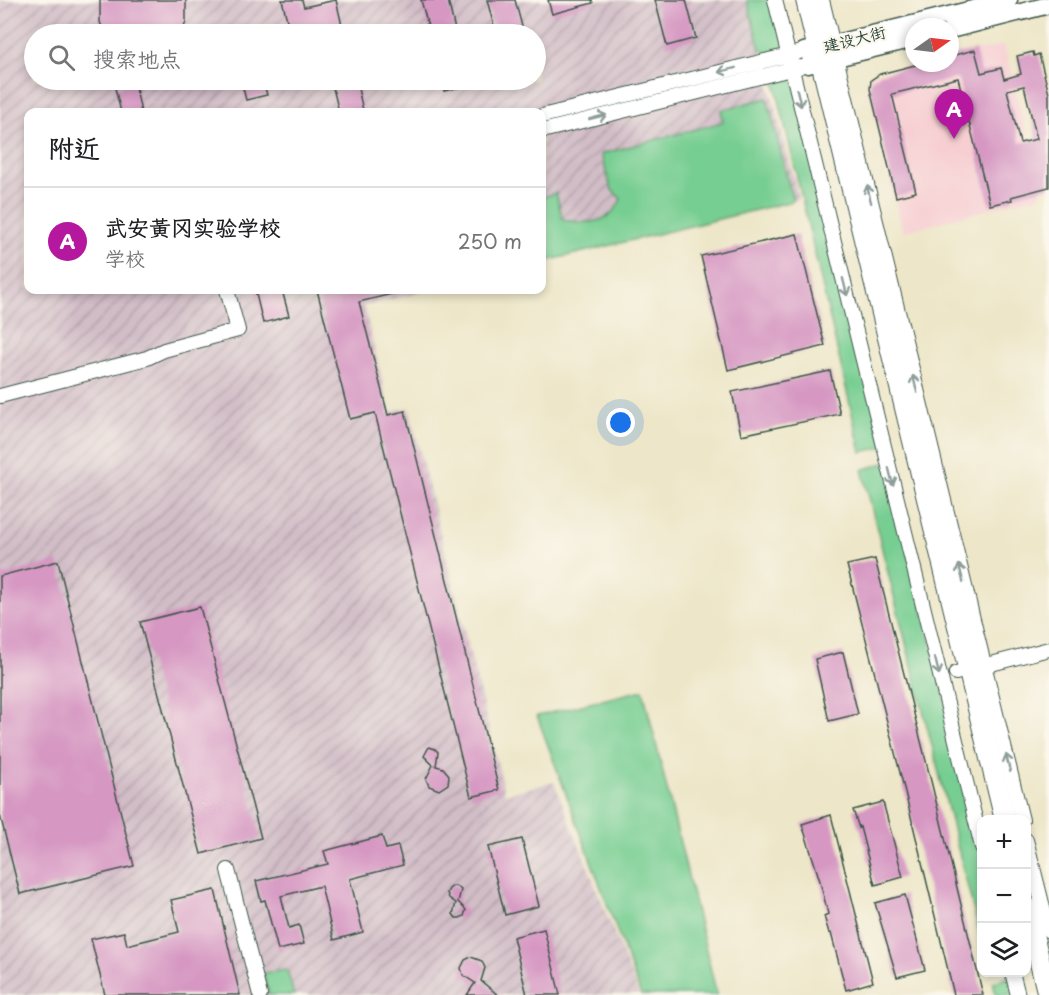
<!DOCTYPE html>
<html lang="zh">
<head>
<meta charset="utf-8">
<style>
  :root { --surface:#fff; --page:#f2f2f2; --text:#202124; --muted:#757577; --line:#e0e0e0; --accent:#b5179e }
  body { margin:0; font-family:"Playpen Sans","LXGW WenKai TC",sans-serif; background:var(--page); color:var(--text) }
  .controls { position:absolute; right:18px; bottom:18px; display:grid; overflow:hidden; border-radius:12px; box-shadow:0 3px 9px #0003 }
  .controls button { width:54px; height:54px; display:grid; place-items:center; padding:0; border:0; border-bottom:2px solid var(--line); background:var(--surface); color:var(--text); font:30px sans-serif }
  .compass { position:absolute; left:905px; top:18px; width:54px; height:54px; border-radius:50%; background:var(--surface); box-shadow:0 3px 9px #0003; rotate:76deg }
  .you { position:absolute; left:621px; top:423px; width:21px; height:21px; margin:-15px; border:4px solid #fff; border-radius:50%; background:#1a73e8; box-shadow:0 0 0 9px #1a73e833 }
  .badge { display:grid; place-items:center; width:39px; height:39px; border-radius:50%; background:var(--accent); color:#fff; font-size:20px; font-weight:700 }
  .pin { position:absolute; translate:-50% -50px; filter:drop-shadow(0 2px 3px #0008) }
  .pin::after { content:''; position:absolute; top:32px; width:21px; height:18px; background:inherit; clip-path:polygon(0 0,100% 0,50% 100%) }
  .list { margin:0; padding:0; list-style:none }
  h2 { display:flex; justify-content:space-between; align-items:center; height:78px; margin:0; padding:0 24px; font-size:26px }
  h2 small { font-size:20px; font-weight:400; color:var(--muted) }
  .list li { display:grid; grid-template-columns:39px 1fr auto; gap:18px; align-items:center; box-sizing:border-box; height:108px; padding:0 24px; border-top:2px solid var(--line) }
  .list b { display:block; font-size:22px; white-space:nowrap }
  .list p { margin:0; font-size:20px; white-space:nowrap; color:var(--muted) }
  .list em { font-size:20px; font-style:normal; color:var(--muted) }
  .icon { flex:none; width:33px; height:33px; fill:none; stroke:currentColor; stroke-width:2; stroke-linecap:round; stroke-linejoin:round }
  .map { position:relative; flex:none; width:1049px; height:995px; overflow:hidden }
  .search { position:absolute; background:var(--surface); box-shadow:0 3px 9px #0003; left:24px; top:24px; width:522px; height:66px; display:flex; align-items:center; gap:15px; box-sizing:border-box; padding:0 21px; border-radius:33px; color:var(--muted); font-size:22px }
  .panel { position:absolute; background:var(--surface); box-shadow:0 3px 9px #0003; left:24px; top:108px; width:522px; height:186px; border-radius:12px }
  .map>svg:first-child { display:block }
</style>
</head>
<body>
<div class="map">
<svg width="1049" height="995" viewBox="0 0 1049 995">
  <defs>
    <pattern id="industrial-furrows" width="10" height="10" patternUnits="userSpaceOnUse" patternTransform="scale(1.5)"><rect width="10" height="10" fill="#d2bdc7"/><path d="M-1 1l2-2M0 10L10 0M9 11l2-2" fill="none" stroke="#aa9ba2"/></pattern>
  </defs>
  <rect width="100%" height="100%" fill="#fbf7ec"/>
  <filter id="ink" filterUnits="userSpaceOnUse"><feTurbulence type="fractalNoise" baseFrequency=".0167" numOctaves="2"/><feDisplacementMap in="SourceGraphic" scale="12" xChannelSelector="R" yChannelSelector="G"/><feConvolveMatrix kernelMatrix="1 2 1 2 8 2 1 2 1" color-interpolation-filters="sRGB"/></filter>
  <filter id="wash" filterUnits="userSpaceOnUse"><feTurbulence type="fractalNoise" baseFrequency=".008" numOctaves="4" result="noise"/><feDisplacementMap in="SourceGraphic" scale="24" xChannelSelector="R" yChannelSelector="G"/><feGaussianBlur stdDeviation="1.35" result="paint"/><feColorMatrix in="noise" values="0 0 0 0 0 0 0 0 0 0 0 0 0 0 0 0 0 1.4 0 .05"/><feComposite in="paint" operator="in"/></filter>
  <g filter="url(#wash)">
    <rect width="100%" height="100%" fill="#ede6c8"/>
    <!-- built -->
    <path fill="#f7cfd3" d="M 1004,45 L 1042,195 L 903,232 L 867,83 L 872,74 L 923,63 L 950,63 L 950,57 Z"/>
    <!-- industrial -->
    <path fill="url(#industrial-furrows)" fill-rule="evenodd" d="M 0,0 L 747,0 L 799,199 L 542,262 L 542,112 L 28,112 L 28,290 L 430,290 L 364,306 L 390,412 L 409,407 L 505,794 L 554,782 L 639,995 L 0,995 ZM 34,34 L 536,34 L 536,80 L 34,80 Z"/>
    <!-- green -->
    <path fill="#77ce92" stroke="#4b8663" stroke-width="1.5" d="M 747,0 L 775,0 L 786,44 L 781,57 L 760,50 Z
      M 773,74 L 794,79 L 884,447 L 861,452 Z
      M 767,98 L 793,201 L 542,262 L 542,197 L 556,193 L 563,220 C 587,224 610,225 621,199 L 611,189 L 601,154 L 723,122 L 721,110 Z
      M 887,462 L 981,846 L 981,939 L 862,470 Z
      M 643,690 L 717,995 L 641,995 L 537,716 Z
      M 287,970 L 294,995 L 269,995 L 263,973 Z
      M 1013,976 L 1018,995 L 996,995 L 993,982 Z"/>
    <g id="blocks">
      <!-- building -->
      <path fill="#d697c2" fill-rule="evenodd" d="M 100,0 L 186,0 L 186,22 L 181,34 L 105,34 L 100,22 Z
        M 282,0 L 302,0 L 304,7 L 336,0 L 344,34 L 320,34 L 317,25 L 290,32 Z
        M 421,0 L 448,0 L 456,34 L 430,34 Z
        M 487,0 L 515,0 L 524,34 L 496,34 Z
        M 548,0 L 592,0 L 593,3 L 552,14 Z
        M 655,0 L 686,0 L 696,38 L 667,46 Z
        M 975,50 L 981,73 L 1001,68 L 1004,79 L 1021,74 L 1017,56 L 1033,52 L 1034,56 L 1039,54 L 1049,94 L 1049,187 L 1011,197 L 1012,200 L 990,205 L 958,78 L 892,94 L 916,192 L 896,197 L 870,89 L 871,80 L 880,74 L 923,63 L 950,63 L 950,56 ZM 1024,86 L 1037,139 L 1020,143 L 1007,90 Z
        M 241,80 L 263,80 L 267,95 L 246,100 Z
        M 331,80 L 356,80 L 363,110 L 339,112 Z
        M 441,80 L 476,80 L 477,83 L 444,91 Z
        M 135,84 L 141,112 L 121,112 L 115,88 Z
        M 797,234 L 825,346 L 728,370 L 701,256 Z
        M 255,290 L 282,290 L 289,316 L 263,323 Z
        M 317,290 L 395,290 L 396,293 L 359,302 L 388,415 L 405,411 L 499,790 L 471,797 L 375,413 L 350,419 Z
        M 830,371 L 840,414 L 741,435 L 732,392 Z
        M 875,559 L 932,785 L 983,995 L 954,995 L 905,792 L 847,565 Z
        M 58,561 L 134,866 L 20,894 L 0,815 L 0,576 Z
        M 200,607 L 261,838 L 201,854 L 140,622 Z
        M 843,652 L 858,714 L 829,721 L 815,659 Z
        M 429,747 L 435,749 L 438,752 L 436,766 L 443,768 L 449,775 L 448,784 L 439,790 L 429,786 L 426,779 L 433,765 L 424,756 Z
        M 883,802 L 903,877 L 875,885 L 860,827 L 859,828 L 853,810 Z
        M 831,815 L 873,982 L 846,990 L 831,933 L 829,933 L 824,916 L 828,914 L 820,881 L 802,824 Z
        M 382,836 L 386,849 L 398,846 L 403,865 L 350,879 L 363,932 L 334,940 L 321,886 L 281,896 L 289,928 L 299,925 L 304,944 L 278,950 L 265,900 L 261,901 L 256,881 L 328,864 L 324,851 Z
        M 522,839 L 539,906 L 505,915 L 488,847 Z
        M 453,886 L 458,887 L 461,890 L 458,902 L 466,910 L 464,916 L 460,918 L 456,918 L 453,914 L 456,903 L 449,898 L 447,893 L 449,889 Z
        M 215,890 L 240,995 L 105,995 L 91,939 L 124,932 L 127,945 L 179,932 L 171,900 Z
        M 905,895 L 925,970 L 897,977 L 875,903 Z
        M 544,929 L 560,995 L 527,995 L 513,937 Z
        M 471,957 L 482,961 L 485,968 L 481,981 L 498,995 L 467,995 L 475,983 L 463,975 L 461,968 L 465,960 Z"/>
    </g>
  </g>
  <g filter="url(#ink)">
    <use href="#blocks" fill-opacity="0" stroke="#3e564a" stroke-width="1.5"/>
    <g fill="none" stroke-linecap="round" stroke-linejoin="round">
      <!-- minor casing -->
      <g stroke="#3e564a" stroke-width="16">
        <path id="minor" d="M 775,0 L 982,847
          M 822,0 L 1022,820
          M 542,116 L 797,53
          M 542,131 L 799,67
          M 0,396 L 147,358 L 164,350 L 238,330 L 227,290
          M 956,673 L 1049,649
          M 1026,840 L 1049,931
          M 228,870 L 260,995
          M 1012,972 L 1018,995"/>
      </g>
      <!-- major casing -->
      <g stroke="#3e564a" stroke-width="19">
        <path id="major" d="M 950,30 L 1049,5
          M 804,51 L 1009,0
          M 808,65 L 914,39"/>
      </g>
      <!-- highway casing -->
      <g stroke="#3e564a" stroke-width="22">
        <path id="highway" d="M 806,0 L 1005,820
          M 1026,906 L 1048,995"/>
      </g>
      <!-- minor -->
      <use href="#minor" stroke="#fff" stroke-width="14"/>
      <!-- major -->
      <use href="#major" stroke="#fff" stroke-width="16"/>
      <!-- highway -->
      <use href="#highway" stroke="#fff" stroke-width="20"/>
    </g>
    <!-- one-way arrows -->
    <defs><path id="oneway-shaft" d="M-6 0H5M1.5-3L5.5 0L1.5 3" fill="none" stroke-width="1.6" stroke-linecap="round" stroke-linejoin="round" transform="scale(1.5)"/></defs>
    <g stroke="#8f9e9a">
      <use href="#oneway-shaft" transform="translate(727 70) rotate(166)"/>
      <use href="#oneway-shaft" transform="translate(799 98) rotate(76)"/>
      <use href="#oneway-shaft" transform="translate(598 117) rotate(-14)"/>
      <use href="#oneway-shaft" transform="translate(869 194) rotate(-104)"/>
      <use href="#oneway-shaft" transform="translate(845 287) rotate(76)"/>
      <use href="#oneway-shaft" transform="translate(915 384) rotate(-104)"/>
      <use href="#oneway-shaft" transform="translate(891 477) rotate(76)"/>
      <use href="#oneway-shaft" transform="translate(961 573) rotate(-104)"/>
      <use href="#oneway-shaft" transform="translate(937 666) rotate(76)"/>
      <use href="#oneway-shaft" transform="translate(1008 763) rotate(-104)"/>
    </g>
  </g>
  <g text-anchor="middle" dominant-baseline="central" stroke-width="4.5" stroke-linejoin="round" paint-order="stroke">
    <!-- street labels -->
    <g font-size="16" fill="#1f3d34" stroke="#fbf7ec">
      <text transform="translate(854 38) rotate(-14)">建设大街</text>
    </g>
  </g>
</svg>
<div class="controls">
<button>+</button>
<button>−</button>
<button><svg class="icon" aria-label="layers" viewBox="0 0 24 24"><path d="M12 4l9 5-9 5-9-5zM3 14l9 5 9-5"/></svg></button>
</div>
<svg class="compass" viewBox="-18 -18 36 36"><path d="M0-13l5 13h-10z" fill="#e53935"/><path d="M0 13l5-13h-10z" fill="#757577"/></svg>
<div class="you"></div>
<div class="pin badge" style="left:954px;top:139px">A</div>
<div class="search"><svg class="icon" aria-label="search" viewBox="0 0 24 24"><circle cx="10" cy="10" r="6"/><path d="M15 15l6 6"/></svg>搜索地点</div>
<section class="panel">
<h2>附近<small></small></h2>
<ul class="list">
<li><span class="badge">A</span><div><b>武安黄冈实验学校</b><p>学校</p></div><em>250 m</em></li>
</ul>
</section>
</div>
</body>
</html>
